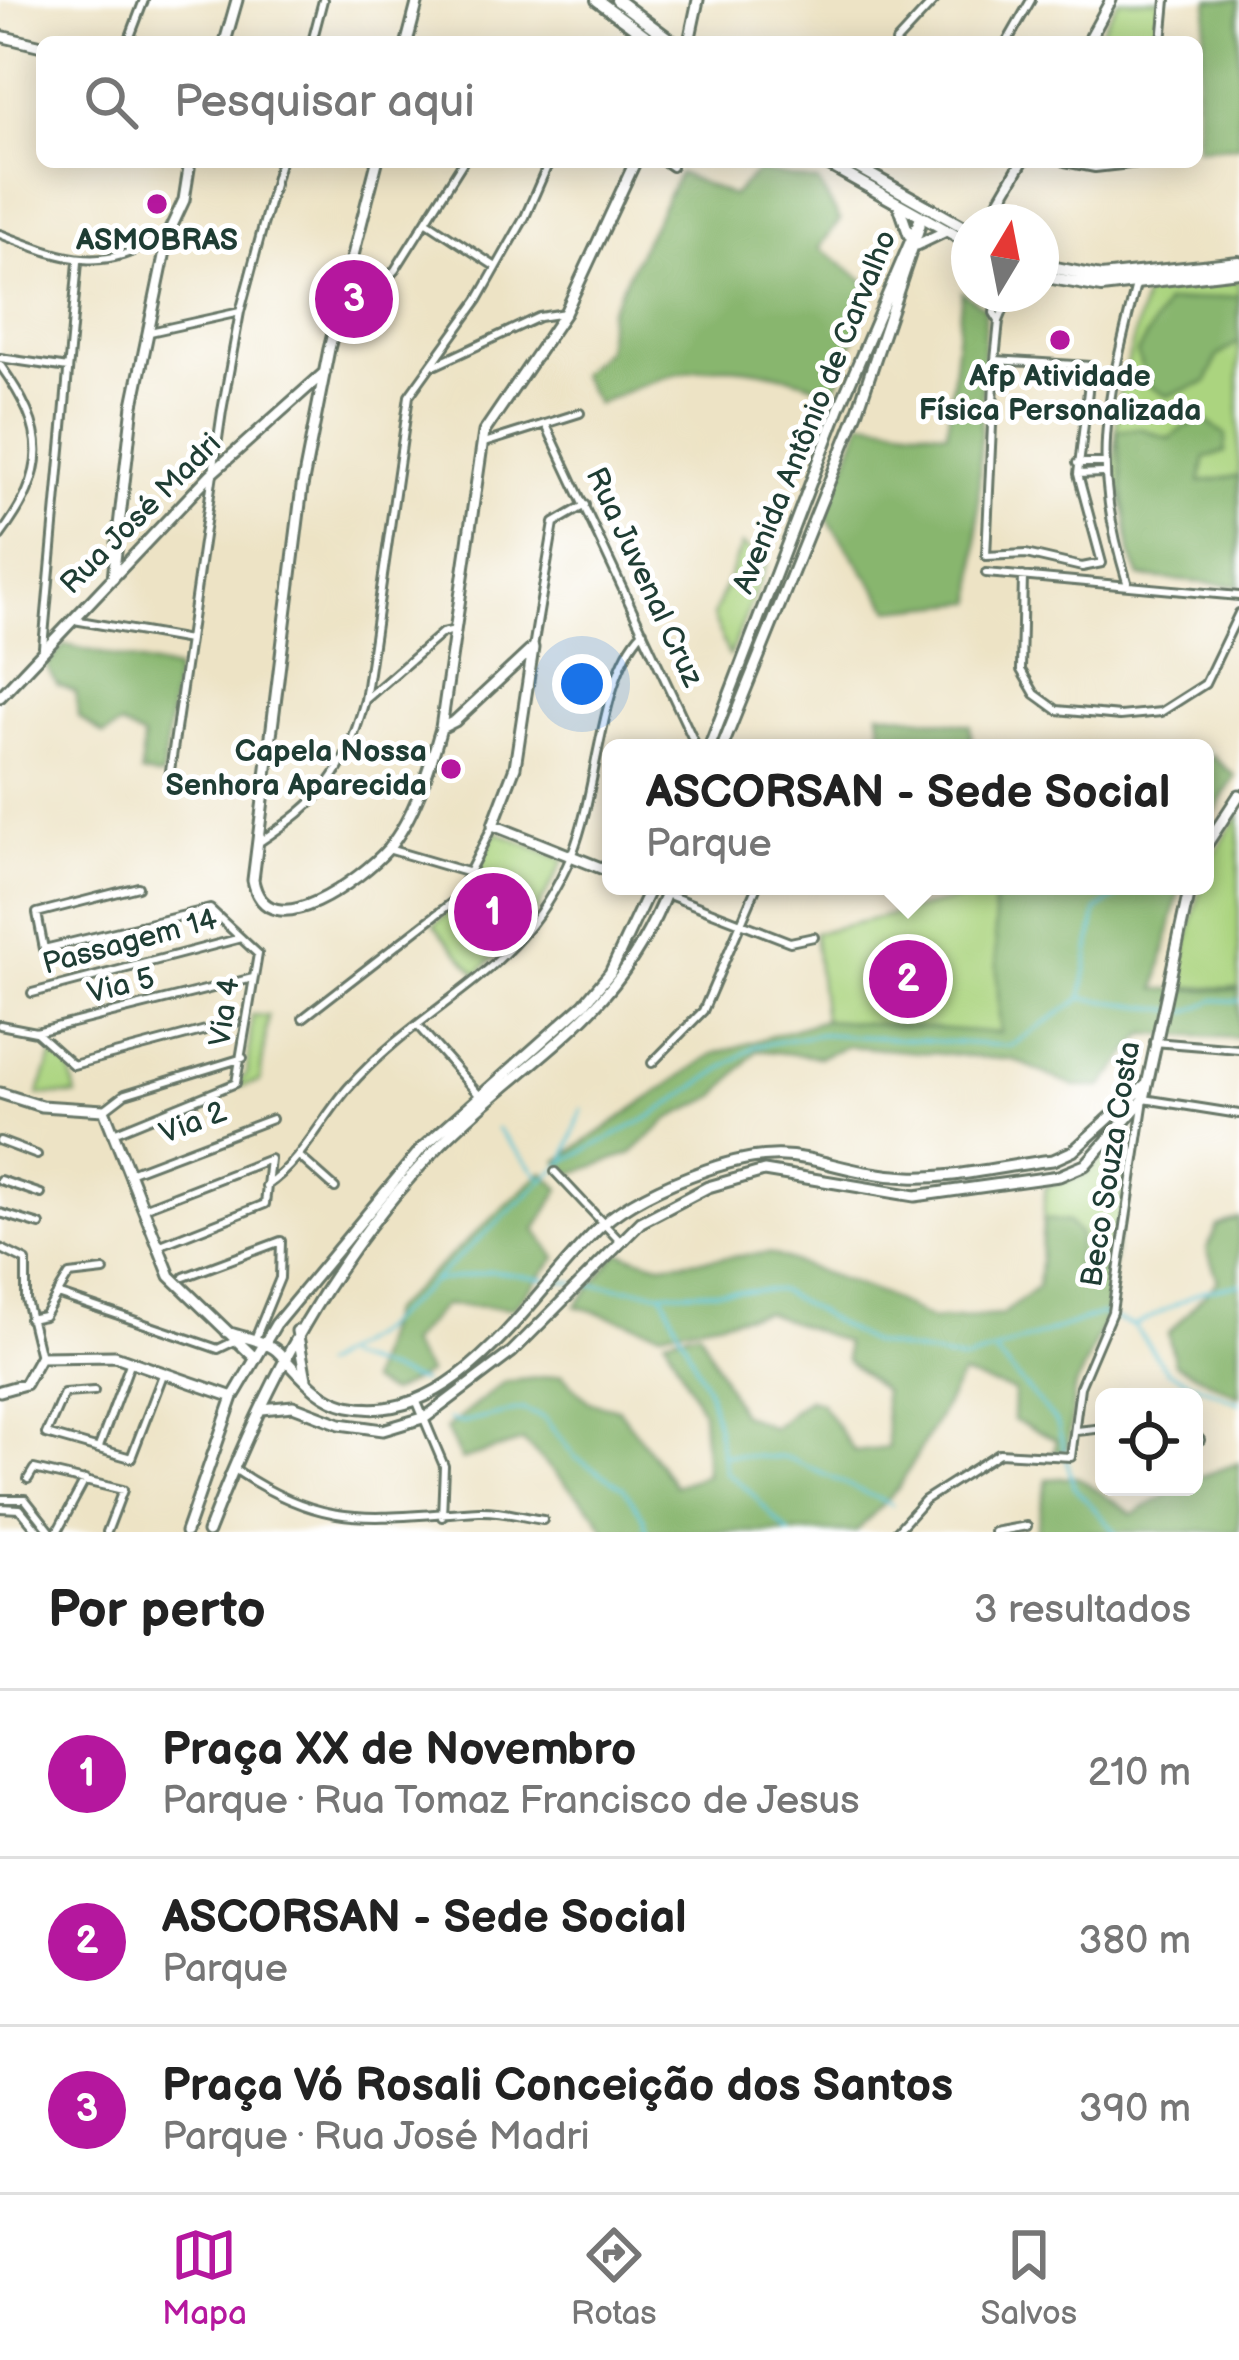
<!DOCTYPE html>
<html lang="pt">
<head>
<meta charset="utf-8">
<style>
  :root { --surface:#fff; --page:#f6f6f6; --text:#222; --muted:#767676; --line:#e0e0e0; --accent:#b5179e }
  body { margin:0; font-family:"Balsamiq Sans",sans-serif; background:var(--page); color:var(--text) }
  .controls { position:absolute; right:36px; bottom:36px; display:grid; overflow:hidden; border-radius:18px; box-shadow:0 6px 30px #0003 }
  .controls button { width:108px; height:108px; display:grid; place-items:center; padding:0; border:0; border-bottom:3px solid var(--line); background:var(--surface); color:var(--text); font:60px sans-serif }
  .compass { position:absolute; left:951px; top:204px; width:108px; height:108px; border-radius:50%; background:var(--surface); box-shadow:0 6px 30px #0003; rotate:10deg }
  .you { position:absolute; left:582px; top:684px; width:42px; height:42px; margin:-30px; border:9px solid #fff; border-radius:50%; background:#1a73e8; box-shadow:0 0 0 18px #1a73e833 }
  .badge { display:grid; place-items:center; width:78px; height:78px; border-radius:50%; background:var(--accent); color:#fff; font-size:39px; font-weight:700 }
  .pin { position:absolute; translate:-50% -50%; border:6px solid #fff; box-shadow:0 3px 12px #0006 }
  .popup { position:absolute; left:602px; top:739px; width:612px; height:156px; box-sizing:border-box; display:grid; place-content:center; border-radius:18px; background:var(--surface); filter:drop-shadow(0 3px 9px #0005); font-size:39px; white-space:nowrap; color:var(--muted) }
  .popup b { font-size:45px; color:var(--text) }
  .popup::after { content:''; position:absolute; left:50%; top:100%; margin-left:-24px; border:24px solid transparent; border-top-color:var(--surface) }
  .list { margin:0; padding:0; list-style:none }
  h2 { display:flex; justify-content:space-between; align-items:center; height:156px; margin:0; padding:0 48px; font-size:51px }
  h2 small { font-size:39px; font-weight:400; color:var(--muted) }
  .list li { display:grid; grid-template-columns:78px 1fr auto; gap:36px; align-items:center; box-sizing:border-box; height:168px; padding:0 48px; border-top:3px solid var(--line) }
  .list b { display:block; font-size:45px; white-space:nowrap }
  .list p { margin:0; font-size:39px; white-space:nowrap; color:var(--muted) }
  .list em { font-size:39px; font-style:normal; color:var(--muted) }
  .icon { flex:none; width:66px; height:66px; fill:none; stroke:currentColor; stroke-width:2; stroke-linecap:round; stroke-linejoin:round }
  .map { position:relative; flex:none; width:1239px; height:1532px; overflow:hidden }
  .search { position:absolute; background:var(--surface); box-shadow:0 6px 30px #0003; left:36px; right:36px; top:36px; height:132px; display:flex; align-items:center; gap:30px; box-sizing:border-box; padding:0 42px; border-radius:18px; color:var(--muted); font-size:45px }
  .sheet { height:660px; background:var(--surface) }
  nav { display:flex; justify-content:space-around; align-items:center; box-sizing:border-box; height:168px; border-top:3px solid var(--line); background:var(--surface); font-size:33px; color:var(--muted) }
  nav a { display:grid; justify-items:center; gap:6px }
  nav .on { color:var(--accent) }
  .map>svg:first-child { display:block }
</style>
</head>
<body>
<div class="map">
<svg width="1239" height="1532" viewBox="0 0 1239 1532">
  <rect width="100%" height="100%" fill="#fff"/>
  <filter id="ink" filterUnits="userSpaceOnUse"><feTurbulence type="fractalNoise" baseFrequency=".00833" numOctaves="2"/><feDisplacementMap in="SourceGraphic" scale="24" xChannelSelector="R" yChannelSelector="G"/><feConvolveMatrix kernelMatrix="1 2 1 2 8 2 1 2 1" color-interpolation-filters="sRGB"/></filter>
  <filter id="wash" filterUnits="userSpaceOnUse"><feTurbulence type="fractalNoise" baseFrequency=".004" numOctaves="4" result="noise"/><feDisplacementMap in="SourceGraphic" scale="48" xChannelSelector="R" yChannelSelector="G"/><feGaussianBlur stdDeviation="2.7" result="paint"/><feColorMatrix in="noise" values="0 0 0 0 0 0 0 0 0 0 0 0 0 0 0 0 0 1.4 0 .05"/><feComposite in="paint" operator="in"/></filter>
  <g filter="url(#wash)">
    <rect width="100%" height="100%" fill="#ede3c5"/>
    <!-- green -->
    <path fill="#abd47f" stroke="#65885a" stroke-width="3" d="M 1118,0 L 1160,0 L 1156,42 L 1095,42 Z
      M 1239,280 L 1239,585 L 1142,573 L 1114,474 L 1118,399 L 1145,294 Z
      M 742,545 L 767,564 L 729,657 L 713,616 Z
      M 1239,814 L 1239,988 L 1177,987 L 1205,869 Z
      M 496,832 L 564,860 L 532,920 L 477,974 L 434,925 L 459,903 Z
      M 993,891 L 1001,1034 L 824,1020 L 814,933 Z
      M 252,1015 L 268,1016 L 260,1081 L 232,1089 L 247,1073 Z
      M 53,1054 L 70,1068 L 76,1095 L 38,1095 Z
      M 1114,1146 L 1124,1148 L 1129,1157 L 1105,1320 L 1039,1287 L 1045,1187 L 1085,1175 Z"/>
    <!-- forest -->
    <path fill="#88b66e" stroke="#547a51" stroke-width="3" d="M 1209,0 L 1239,0 L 1239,146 L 1197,148 L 1197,84 Z
      M 758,171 L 818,182 L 840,220 L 819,248 L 873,287 L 835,392 C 730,355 697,360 597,404 L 579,374 L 606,349 L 609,312 L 679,173 L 732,196 Z
      M 962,292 L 985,308 L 975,602 L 891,610 L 826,517 L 862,421 L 947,432 Z
      M 1239,296 L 1239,342 L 1217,357 L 1207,382 L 1167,396 L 1149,386 L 1137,353 L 1166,303 Z
      M 1205,420 L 1226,435 L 1225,452 L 1205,458 L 1200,482 L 1239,476 L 1239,586 L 1140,577 L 1130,553 L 1117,431 L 1140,428 L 1170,439 L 1184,427 Z
      M 65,645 L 176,670 L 162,777 L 141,773 L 143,738 L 121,726 L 104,735 L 78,717 L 76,692 L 58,685 L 46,666 Z
      M 879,712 L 970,725 L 972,748 L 884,748 Z
      M 1212,756 L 1235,776 L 1205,829 L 1205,762 Z
      M 939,886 L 1180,886 L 1156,989 L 1239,990 L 1239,1038 L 1144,1034 L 1102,1087 L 1075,1087 L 1014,1060 L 848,1046 L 819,1057 L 757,1050 L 716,1096 L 669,1119 L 632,1153 L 572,1174 L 558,1161 L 713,1054 L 824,1020 L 1000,1033 L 993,892 Z
      M 543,1172 L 560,1189 L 536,1230 L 556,1258 L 513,1308 L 444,1305 L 408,1344 L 428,1373 L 390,1393 L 369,1382 L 389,1312 Z
      M 1239,1218 L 1239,1396 L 1175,1364 L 1168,1334 L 1218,1280 L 1207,1249 L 1217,1226 Z
      M 1044,1219 L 1068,1222 L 1080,1235 L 1076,1267 L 1112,1273 L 1105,1320 L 1074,1391 L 1068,1448 L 1054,1454 L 1056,1440 L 1013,1420 L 1014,1391 L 962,1375 L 899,1487 L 856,1532 L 606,1532 L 597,1515 L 523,1441 L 461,1460 L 446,1429 L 504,1382 L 562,1375 L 589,1402 L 619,1409 L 675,1486 L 706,1475 L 702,1411 L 665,1338 L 699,1330 L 740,1413 L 773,1428 L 808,1399 L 820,1402 L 855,1452 L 888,1448 L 883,1390 L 846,1360 L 845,1342 L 765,1312 L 660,1332 L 576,1306 L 618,1252 L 660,1264 L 769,1253 L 884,1295 L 931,1320 L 1002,1315 L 1038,1287 Z
      M 1239,1463 L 1239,1532 L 1036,1532 L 1047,1479 L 1077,1477 L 1133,1514 L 1181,1487 L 1194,1487 L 1194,1479 Z"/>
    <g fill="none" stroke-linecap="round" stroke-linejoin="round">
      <!-- stream -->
      <path stroke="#59c3d5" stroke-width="3" d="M 1205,760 L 1207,751
        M 1082,996 L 1096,911 L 1132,886
        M 497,1129 L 540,1177
        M 565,1159 L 582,1109
        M 434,1280 L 565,1161 L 654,1115 L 755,1046 L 822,1034 L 1011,1046 L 1082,998 L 1188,1012 L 1215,1000 L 1239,1001
        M 555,1280 L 575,1283
        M 585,1284 L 661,1292 L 779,1290 L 871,1343 L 965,1361 L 1101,1314 L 1134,1326 L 1167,1371 L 1239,1403
        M 662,1293 L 710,1395 L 726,1473 C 753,1489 765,1512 789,1532
        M 1136,1325 L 1202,1291 L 1239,1284
        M 996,1354 L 1057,1423 L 1074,1487 L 1116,1532
        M 343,1357 L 422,1382
        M 320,1366 L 376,1332 L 432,1282 L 491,1271 L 546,1279
        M 449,1420 L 463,1423 L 522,1409 L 544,1418 L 575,1457 L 623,1487 L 644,1518 L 647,1532
        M 724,1455 L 788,1458 L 892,1505"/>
    </g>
  </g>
  <g filter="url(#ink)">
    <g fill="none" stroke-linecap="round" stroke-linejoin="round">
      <!-- street casing -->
      <g stroke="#677767" stroke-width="12">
        <path id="street" d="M 128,42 L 144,0
          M 312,42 L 323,0
          M 896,42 L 935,0
          M 1007,42 L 1031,0
          M 1162,42 L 1166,0
          M 665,162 L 672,167
          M 1065,162 L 1095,168 L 1147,162
          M 429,223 L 496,267
          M 0,234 C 67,260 101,275 166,234
          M 996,294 L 994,313 L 999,321 L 1010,294
          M 338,331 L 395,270 L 463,162
          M 150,332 L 240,312
          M 0,358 L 68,368
          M 995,360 L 986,556 L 1026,554 L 1082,567 L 1102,563 L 1078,474 L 1091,366 L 995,360 L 999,321
          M 0,365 C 49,433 48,471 0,536
          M 436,365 L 539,317 L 565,313
          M 547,427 L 697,748
          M 481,444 L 580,413
          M 1077,463 L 1102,463
          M 1078,474 L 1103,473
          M 986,573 L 1239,596
          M 1023,576 L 1021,670 L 1035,694 L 1057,710 L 1120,716 L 1161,712 L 1205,684 L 1239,613
          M 1127,582 C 1090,461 1106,404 1136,285
          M 74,620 L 189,640
          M 43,647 L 78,262
          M 533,648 L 554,523 L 585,505
          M 365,700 L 442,633 L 455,630
          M 168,785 L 222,411 L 240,312 L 280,162
          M 258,843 C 323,799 343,778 365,700 L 409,396 L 478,300 L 525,217 L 549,162
          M 388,849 L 470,873
          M 666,894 L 790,942 L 814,937
          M 32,993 L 241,938
          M 303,1018 L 455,900 L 493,825
          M 0,1025 L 36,1032 L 253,978
          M 418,1026 L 479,1095
          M 36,1032 L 73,1065 L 236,1022
          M 1154,1042 L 1239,1049
          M 652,1063 L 703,1011 L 757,886
          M 104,1110 L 125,1094 L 243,1058
          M 116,1132 L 236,1083 L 258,954 L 210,909 L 44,949 L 37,913 L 138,887
          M 0,1141 L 37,1155
          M 299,1156 L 335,1188
          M 132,1172 L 272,1119
          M 555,1172 L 618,1239
          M 0,1180 L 41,1194
          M 266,1186 C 302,1161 320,1121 348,1088 C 428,997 521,978 572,854 C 598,791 600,674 643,631
          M 146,1207 L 270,1159 L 265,1204 L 158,1246
          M 0,1213 L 40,1225
          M 0,1248 L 26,1261 L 26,1300 L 40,1357
          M 184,1277 L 281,1241 L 280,1278 L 255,1339
          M 57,1294 L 218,1349 L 239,1339
          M 29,1319 L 44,1316 L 69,1275 L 104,1271
          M 94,1391 L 64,1393 L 46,1434 L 131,1458 L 164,1372
          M 417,1402 L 444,1466 L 442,1517
          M 1077,1431 L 1104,1428
          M 1194,1433 L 1200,1440
          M 99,1447 L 131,1361
          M 233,1468 C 326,1532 372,1517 479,1511 C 499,1510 523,1517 543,1520
          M 28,1479 L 34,1469 L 123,1490 L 107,1532
          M 0,1499 L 25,1499 L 51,1532
          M 0,1508 L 20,1509 L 39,1532
          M 57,1532 L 85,1480
          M 896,1532 L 925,1500 L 999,1453 L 1071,1457 L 1080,1387 L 1112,1312 L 1144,1099 L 1239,1114
          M 994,1532 L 1027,1526"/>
      </g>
      <!-- secondary casing -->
      <g stroke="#677767" stroke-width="15">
        <path id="secondary" d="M 0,36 L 42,46
          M 225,42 L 237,0
          M 407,42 L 418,0
          M 689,42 L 698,0
          M 1088,42 L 1111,0
          M 377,162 L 329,349 L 302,487 L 253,880 C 267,952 364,876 388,849 C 414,818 430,767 441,728 L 484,432 L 565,313 L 635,162
          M 899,206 L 909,235
          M 987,222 L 1022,162
          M 917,245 L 944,232
          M 113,578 L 133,405 L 169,232 L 184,200 L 190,162
          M 533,648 L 515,767 L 493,825 L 611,872
          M 0,697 L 211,474 L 325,372
          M 441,728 L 455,721 L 533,648
          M 709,748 L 840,406 L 920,219
          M 722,748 L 857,413 L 920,225
          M 1205,847 L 1239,795
          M 0,1093 L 41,1106 L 104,1110 L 170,1276 L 255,1358
          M 297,1331 L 306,1379
          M 227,1332 C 242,1337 266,1341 277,1351 C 300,1373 315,1398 348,1406 C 457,1430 534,1288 602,1225 C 629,1201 672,1182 706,1170 C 802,1136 819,1173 909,1177 C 955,1179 1007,1165 1053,1160 L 1073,1151 L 1147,1084
          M 0,1391 L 25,1384 L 40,1357 L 115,1356 L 233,1397
          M 262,1409 L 293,1406 L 340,1424 L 383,1430 L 426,1417 L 512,1352 L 641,1222 L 708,1187 L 764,1171 L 915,1196 L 1059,1176 L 1085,1165 L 1144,1099 L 1190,886
          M 186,1532 L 233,1397 L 276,1324 L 422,1148 L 584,1004 L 610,973 L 651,886
          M 208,1532 C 264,1386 331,1256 442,1143 C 535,1050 618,1019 669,886"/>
      </g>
      <!-- primary casing -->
      <g stroke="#677767" stroke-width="16">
        <path id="primary" d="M 597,0 L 654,42
          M 617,0 L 673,42
          M 824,162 L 969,243
          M 848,162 L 969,230
          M 1041,265 L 1101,277 L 1239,262
          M 1041,276 L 1101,287 L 1239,271"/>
      </g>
      <!-- street -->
      <use href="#street" stroke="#fff" stroke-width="6"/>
      <!-- secondary -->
      <use href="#secondary" stroke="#fff" stroke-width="9"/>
      <!-- primary -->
      <use href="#primary" stroke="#fff" stroke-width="10"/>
    </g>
  </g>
  <!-- markers -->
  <g fill="#b5179e" stroke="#fff" stroke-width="4.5">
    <circle cx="157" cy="204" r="12"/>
    <circle cx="1060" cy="340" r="12"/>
    <circle cx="451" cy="769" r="12"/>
  </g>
  <g text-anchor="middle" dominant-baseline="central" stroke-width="10" stroke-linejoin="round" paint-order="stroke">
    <!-- poi labels -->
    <g font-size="30" font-weight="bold" fill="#1f3d34" stroke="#fff">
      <text x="157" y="241">ASMOBRAS</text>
      <text x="1060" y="377">Afp Atividade<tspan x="1060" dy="34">Física Personalizada</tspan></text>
      <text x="427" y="752" text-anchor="end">Capela Nossa<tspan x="427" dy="34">Senhora Aparecida</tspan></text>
    </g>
    <!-- street labels -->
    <g font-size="30" fill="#1f3d34" stroke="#fff">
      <text transform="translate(815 412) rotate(-68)">Avenida Antônio de Carvalho</text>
      <text transform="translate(141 514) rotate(-45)">Rua José Madri</text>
      <text transform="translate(644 577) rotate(65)">Rua Juvenal Cruz</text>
      <text transform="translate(130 942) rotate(-15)">Passagem 14</text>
      <text transform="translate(121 986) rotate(-14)">Via 5</text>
      <text transform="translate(225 1012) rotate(-82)">Via 4</text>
      <text transform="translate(193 1123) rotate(-21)">Via 2</text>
      <text transform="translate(1111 1164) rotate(-81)">Beco Souza Costa</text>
    </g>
  </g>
</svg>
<div class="controls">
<button><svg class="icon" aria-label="locate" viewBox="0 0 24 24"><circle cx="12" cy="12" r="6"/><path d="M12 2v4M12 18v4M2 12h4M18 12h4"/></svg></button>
</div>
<svg class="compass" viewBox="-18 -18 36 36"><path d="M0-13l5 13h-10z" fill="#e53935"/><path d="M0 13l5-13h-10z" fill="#767676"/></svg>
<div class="you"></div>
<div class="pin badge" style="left:493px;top:912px">1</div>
<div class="pin badge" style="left:908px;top:979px">2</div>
<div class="popup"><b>ASCORSAN - Sede Social</b>Parque</div>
<div class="pin badge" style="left:354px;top:299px">3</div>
<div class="search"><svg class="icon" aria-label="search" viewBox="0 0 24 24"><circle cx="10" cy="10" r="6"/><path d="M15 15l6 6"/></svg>Pesquisar aqui</div>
</div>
<section class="sheet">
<h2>Por perto<small>3 resultados</small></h2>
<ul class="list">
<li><span class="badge">1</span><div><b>Praça XX de Novembro</b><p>Parque · Rua Tomaz Francisco de Jesus</p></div><em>210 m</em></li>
<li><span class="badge">2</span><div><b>ASCORSAN - Sede Social</b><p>Parque</p></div><em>380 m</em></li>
<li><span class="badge">3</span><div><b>Praça Vó Rosali Conceição dos Santos</b><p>Parque · Rua José Madri</p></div><em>390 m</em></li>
</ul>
</section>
<nav>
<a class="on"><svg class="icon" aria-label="map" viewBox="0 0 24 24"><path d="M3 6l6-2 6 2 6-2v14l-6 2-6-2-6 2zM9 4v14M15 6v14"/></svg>Mapa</a>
<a><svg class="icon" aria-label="directions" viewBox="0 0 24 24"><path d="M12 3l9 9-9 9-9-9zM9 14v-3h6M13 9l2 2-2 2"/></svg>Rotas</a>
<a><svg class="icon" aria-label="saved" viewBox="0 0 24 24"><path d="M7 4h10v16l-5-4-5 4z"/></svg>Salvos</a>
</nav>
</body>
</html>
